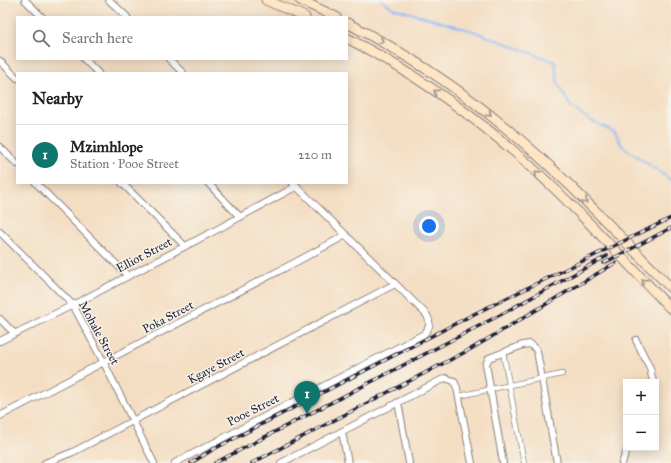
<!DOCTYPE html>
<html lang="en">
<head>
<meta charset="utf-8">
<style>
  :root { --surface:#fff; --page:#f2f2f2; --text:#202124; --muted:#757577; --line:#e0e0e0; --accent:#0f766e }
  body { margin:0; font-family:"IM FELL Great Primer",serif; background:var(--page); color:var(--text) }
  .controls { position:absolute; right:12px; bottom:12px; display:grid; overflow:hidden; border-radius:0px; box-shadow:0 2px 10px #0003 }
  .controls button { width:36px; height:36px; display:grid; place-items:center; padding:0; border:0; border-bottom:1px solid var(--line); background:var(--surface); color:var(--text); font:20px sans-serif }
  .you { position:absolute; left:429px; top:226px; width:14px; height:14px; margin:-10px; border:3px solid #fff; border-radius:50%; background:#1a73e8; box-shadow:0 0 0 6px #1a73e833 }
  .badge { display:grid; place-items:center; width:26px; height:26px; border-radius:50%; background:var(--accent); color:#fff; font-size:13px; font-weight:700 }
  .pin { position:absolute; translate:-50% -33px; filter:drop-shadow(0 1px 2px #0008) }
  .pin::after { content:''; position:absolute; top:21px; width:14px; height:12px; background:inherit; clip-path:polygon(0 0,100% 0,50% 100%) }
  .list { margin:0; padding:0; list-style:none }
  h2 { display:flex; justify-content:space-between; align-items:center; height:52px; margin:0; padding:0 16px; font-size:17px }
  h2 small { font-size:13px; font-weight:400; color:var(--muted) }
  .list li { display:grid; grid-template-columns:26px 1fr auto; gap:12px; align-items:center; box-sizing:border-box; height:60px; padding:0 16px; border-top:1px solid var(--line) }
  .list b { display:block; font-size:15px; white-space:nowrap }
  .list p { margin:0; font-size:13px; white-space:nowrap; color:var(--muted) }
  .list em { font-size:13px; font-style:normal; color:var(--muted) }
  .icon { flex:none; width:22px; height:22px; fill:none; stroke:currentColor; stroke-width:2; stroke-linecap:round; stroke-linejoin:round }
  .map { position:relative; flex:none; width:671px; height:463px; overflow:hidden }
  .search { position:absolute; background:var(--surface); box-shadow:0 2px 10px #0003; left:16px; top:16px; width:332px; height:44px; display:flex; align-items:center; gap:10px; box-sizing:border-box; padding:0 14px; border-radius:0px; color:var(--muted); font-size:15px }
  .panel { position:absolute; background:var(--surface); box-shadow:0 2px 10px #0003; left:16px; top:72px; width:332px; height:112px; border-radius:0px }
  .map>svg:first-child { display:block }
</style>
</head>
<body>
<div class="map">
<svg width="671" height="463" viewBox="0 0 671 463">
  <rect width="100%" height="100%" fill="#f7f3e8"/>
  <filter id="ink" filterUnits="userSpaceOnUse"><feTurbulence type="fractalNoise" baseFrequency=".025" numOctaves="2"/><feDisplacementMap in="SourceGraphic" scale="8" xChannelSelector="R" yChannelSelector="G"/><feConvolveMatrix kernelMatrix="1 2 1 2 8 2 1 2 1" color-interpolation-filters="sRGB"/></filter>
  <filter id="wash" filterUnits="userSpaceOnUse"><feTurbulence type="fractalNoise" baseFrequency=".012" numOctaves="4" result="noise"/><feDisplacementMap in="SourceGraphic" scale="16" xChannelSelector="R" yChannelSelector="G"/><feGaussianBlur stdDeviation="0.9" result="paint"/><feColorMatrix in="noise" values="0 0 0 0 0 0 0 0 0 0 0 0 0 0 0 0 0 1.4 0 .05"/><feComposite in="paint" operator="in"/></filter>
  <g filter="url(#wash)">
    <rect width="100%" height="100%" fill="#f4dec3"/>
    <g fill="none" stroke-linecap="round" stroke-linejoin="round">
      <!-- stream -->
      <path stroke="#86b9f4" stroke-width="2" d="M 381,0 L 393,8 L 473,31 L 555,62 L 558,84 L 571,107 L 590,120 L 615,132 L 622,146 L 671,180"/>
    </g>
  </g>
  <g filter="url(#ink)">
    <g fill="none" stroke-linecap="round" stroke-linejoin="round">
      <!-- pedestrian casing -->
      <g stroke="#8b807f" stroke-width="6">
        <path id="pedestrian" d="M 503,352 L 524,463
          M 459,396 L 562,374"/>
      </g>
      <!-- minor casing -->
      <g stroke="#8b807f" stroke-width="8">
        <path id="minor" d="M 25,0 L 42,17
          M 109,0 L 127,17
          M 84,59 L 98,73
          M 169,59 L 183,73
          M 0,61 L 17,78
          M 0,147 L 17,164
          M 36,183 L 128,276
          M 122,183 L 185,246
          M 208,183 L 240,217
          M 0,232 L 73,305 L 103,361 L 154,463
          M 0,319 L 14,333
          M 636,340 L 650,368 L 653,382
          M 0,341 L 73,305 L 216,230 L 297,186
          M 398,402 L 409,463
          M 0,416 L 296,262 L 346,235
          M 342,432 L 348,463
          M 45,463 L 73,452 L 395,284
          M 175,463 L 424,334 C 430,328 431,321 426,314 L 293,183
          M 281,463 L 445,378 L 454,381 L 457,388 L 472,463
          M 503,463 L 486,364 L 489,358 L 523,345 L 530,344 L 534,347 L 537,351 L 557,463
          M 622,463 L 628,448"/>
      </g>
      <!-- secondary casing -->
      <g stroke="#8b807f" stroke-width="11">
        <path id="secondary" d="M 266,0 L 305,17
          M 300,0 L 336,17
          M 347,23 C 404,52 457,87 506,128 C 565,176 617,234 671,288
          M 347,38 C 411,71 472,114 526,162 C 577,208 623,259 671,309"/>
      </g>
      <!-- pedestrian -->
      <use href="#pedestrian" stroke="#fff" stroke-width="4.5"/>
      <!-- minor -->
      <use href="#minor" stroke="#fff" stroke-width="6"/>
      <!-- secondary -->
      <use href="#secondary" stroke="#fde5c5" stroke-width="9"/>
      <!-- rail casing -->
      <g stroke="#22223b" stroke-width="3.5">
        <path id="rail" d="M 604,263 L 671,228
          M 191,463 L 212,450 L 474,314 L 671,218
          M 215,463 L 500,315 L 607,256
          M 252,463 L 471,349 L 615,263"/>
      </g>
      <!-- rail -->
      <use href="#rail" stroke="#f7f3e8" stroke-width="2" stroke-dasharray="6" stroke-linecap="butt"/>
    </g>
    <!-- one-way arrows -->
    <defs><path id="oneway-chevron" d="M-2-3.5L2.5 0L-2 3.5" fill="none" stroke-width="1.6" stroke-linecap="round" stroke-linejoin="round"/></defs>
    <g stroke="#9a8d87">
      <use href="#oneway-chevron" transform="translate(381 41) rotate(30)"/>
      <use href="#oneway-chevron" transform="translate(436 92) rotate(-146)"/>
      <use href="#oneway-chevron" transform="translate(489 114) rotate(38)"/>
      <use href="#oneway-chevron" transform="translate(537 173) rotate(-136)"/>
      <use href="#oneway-chevron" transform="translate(585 201) rotate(45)"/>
      <use href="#oneway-chevron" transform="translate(644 281) rotate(-134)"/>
    </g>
  </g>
  <g text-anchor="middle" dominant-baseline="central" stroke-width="3" stroke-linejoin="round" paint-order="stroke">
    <!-- street labels -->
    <g font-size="12" fill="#22223b" stroke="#f7f3e8">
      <text transform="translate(144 255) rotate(-28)">Elliot Street</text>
      <text transform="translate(168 317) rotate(-28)">Poka Street</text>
      <text transform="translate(99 333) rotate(61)">Mohale Street</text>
      <text transform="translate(216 366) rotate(-28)">Kgaye Street</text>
      <text transform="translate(253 410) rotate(-27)">Pooe Street</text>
    </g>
  </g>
</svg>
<div class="controls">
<button>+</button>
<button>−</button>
</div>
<div class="you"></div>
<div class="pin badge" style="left:307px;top:414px">1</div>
<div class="search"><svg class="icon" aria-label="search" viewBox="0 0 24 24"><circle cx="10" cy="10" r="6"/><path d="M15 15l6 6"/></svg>Search here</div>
<section class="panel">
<h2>Nearby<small></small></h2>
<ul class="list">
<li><span class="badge">1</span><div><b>Mzimhlope</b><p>Station · Pooe Street</p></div><em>220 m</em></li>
</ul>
</section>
</div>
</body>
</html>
